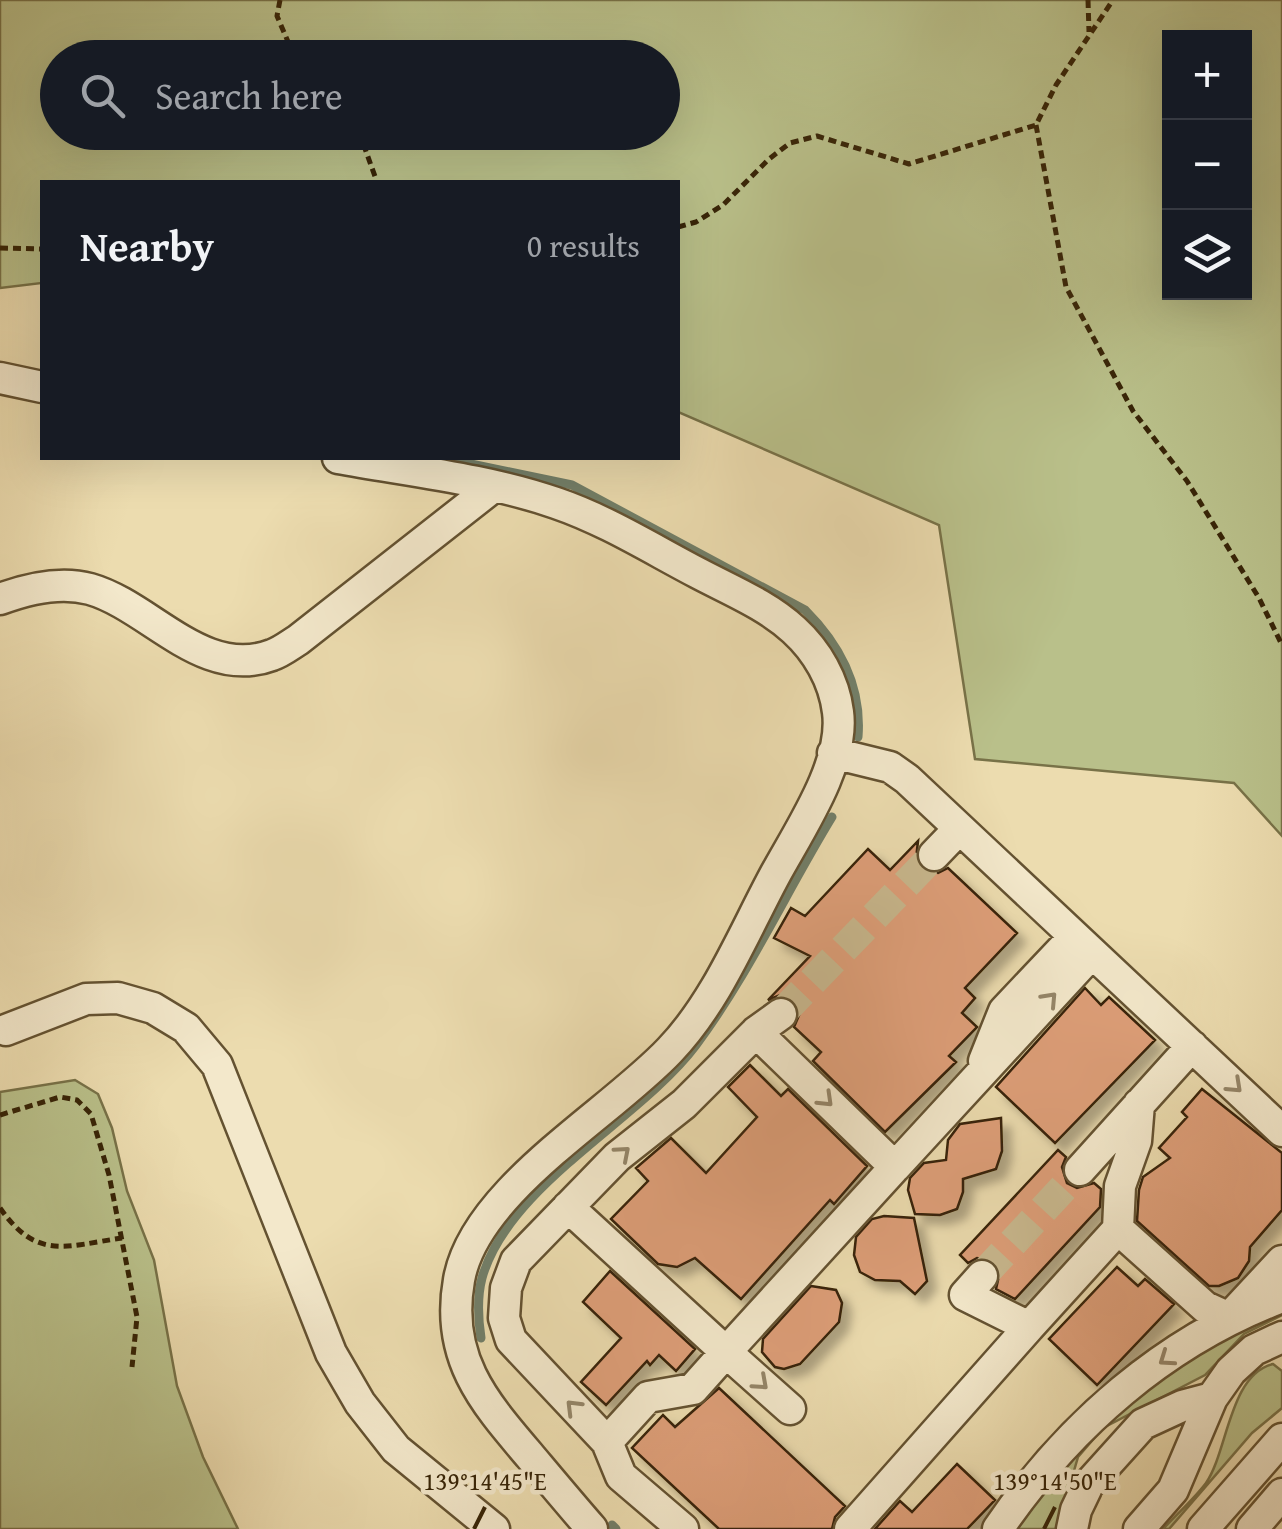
<!DOCTYPE html>
<html lang="en">
<head>
<meta charset="utf-8">
<style>
  :root { --surface:#171b24; --page:#20242c; --text:#f1f3f6; --muted:#9ea1a6; --line:#363941 }
  body { margin:0; font-family:"Gentium Book Plus",serif; background:var(--page); color:var(--text) }
  .controls { position:absolute; right:30px; top:30px; display:grid; overflow:hidden; border-radius:0px; box-shadow:0 10px 40px #0002 }
  .controls button { width:90px; height:90px; display:grid; place-items:center; padding:0; border:0; border-bottom:2px solid var(--line); background:var(--surface); color:var(--text); font:50px sans-serif }
  .list { margin:0; padding:0; list-style:none }
  h2 { display:flex; justify-content:space-between; align-items:center; height:130px; margin:0; padding:0 40px; font-size:42px }
  h2 small { font-size:32px; font-weight:400; color:var(--muted) }
  .icon { flex:none; width:55px; height:55px; fill:none; stroke:currentColor; stroke-width:2; stroke-linecap:round; stroke-linejoin:round }
  .map { position:relative; flex:none; width:1282px; height:1529px; overflow:hidden }
  .search { position:absolute; background:var(--surface); box-shadow:0 10px 40px #0002; left:40px; top:40px; width:640px; height:110px; display:flex; align-items:center; gap:25px; box-sizing:border-box; padding:0 35px; border-radius:55px; color:var(--muted); font-size:38px }
  .panel { position:absolute; background:var(--surface); box-shadow:0 10px 40px #0002; left:40px; top:180px; width:640px; height:280px; border-radius:0px }
  .map>svg:first-child { display:block }
</style>
</head>
<body>
<div class="map">
<svg width="1282" height="1529" viewBox="0 0 1282 1529">
  <defs>
    <filter id="shadow"><feDropShadow dx="9" dy="9" stdDeviation="5" flood-color="#0004"/></filter>
  </defs>
  <rect width="100%" height="100%" fill="#ecdcaf"/>
  <filter id="stains"><feTurbulence type="fractalNoise" baseFrequency=".002" numOctaves="4"/><feColorMatrix values="0 0 0 0 .2 0 0 0 0 .09 0 0 0 0 .02 0 0 0 .5 -.17"/></filter>
  <radialGradient id="worn" r=".72"><stop offset=".6" stop-color="#630" stop-opacity="0"/><stop offset="1" stop-color="#630" stop-opacity=".3"/></radialGradient>
  <!-- green -->
  <path fill="#b9c08a" stroke="#787248" stroke-width="2.5" fill-rule="evenodd" d="M 0,0 L 1282,0 L 1282,836 L 1234,783 L 975,759 L 939,525 L 678,412 L 678,182 L 42,182 L 42,283 L 0,288 ZM 1170,38 L 1244,38 L 1244,292 L 1170,292 ZM 58,58 L 662,58 L 662,132 L 58,132 Z
    M 75,1080 L 98,1094 L 112,1128 L 127,1191 L 154,1260 L 177,1386 L 203,1457 L 238,1529 L 0,1529 L 0,1092 Z
    M 1282,1308 L 1282,1315 L 1244,1334 L 1205,1375 L 1103,1428 L 1078,1457 L 1057,1529 L 1011,1529 L 1105,1417 L 1177,1365 Z
    M 1273,1364 L 1282,1371 L 1282,1408 L 1252,1433 L 1169,1529 L 1163,1529 C 1177,1514 1194,1499 1206,1483 C 1228,1451 1229,1375 1273,1364 Z"/>
  <g fill="none" stroke-linecap="round" stroke-linejoin="round">
    <!-- stream -->
    <path stroke="#727f69" stroke-width="9" d="M 442,458 L 572,485 L 805,610 C 840,645 862,686 858,737
      M 481,1338 C 478,1318 477,1297 482,1278 C 508,1185 640,1120 696,1045 C 749,974 786,892 832,817
      M 612,1525 L 616,1529"/>
  </g>
  <!-- building -->
  <path fill="#dd9e78" stroke="#372407" stroke-width="2.5" filter="url(#shadow)" d="M 918,841 L 916,859 L 922,869 L 938,873 L 948,868 L 1017,933 L 965,988 L 975,998 L 962,1013 L 977,1027 L 949,1056 L 956,1062 L 885,1132 L 813,1061 L 821,1052 L 794,1027 L 800,1013 L 796,1002 L 780,995 L 768,1000 L 810,956 L 774,938 L 791,908 L 805,916 L 868,849 L 890,870 Z
    M 1085,988 L 1101,1005 L 1109,997 L 1155,1040 L 1055,1143 L 996,1087 Z
    M 750,1065 L 781,1096 L 788,1089 L 867,1166 L 834,1204 L 830,1200 L 741,1299 L 695,1258 L 677,1267 L 658,1264 L 611,1219 L 648,1181 L 636,1168 L 671,1138 L 706,1173 L 757,1117 L 728,1087 Z
    M 1202,1089 L 1282,1153 L 1282,1210 L 1250,1247 L 1249,1261 L 1238,1278 L 1219,1286 L 1209,1286 L 1137,1221 L 1139,1190 L 1143,1177 L 1170,1158 L 1159,1148 L 1187,1117 L 1182,1112 Z
    M 1001,1118 L 1002,1151 L 996,1169 L 963,1179 L 963,1192 L 957,1209 L 940,1215 L 915,1214 L 908,1190 L 910,1178 L 924,1163 L 946,1160 L 948,1140 L 960,1124 Z
    M 1058,1150 L 1066,1157 L 1062,1167 L 1067,1183 L 1077,1188 L 1094,1183 L 1101,1189 L 1100,1207 L 1015,1299 L 996,1289 L 1000,1271 L 994,1261 L 977,1258 L 968,1263 L 960,1255 Z
    M 884,1216 L 914,1218 L 927,1281 L 915,1294 L 900,1281 L 875,1280 L 860,1272 L 854,1255 L 856,1237 L 872,1219 Z
    M 1117,1267 L 1138,1286 L 1145,1279 L 1174,1304 L 1097,1385 L 1049,1339 Z
    M 610,1271 L 695,1349 L 676,1371 L 659,1355 L 650,1365 L 647,1361 L 606,1405 L 581,1382 L 621,1338 L 583,1302 Z
    M 811,1286 L 836,1290 L 842,1303 L 839,1322 L 800,1364 L 784,1369 L 775,1367 L 762,1352 L 763,1339 Z
    M 719,1388 L 845,1506 L 835,1517 L 832,1529 L 719,1529 L 632,1448 L 663,1415 L 675,1427 Z
    M 957,1464 L 995,1500 L 967,1529 L 875,1529 L 900,1501 L 912,1512 Z"/>
  <g fill="none" stroke-linecap="round" stroke-linejoin="round">
    <!-- minor-tunnel -->
    <path stroke="#c8b78d" stroke-width="30" stroke-dasharray="30 15" stroke-linecap="butt" d="M 781,1014 L 934,855
      M 982,1276 L 1080,1170"/>
    <!-- minor casing -->
    <g stroke="#645231" stroke-width="35">
      <path id="minor" d="M 0,378 L 42,387
        M 338,458 C 410,471 487,479 556,503 C 606,520 652,549 698,573 C 730,590 767,605 794,630 C 817,651 834,680 838,712 C 845,763 800,829 776,873 C 744,932 717,1001 670,1050 C 610,1114 474,1191 459,1280 C 445,1358 484,1402 530,1456 C 551,1481 571,1505 592,1529
        M 0,599 C 27,589 61,581 90,589 C 150,606 203,681 272,655 C 281,652 290,645 298,640 L 493,487
        M 833,753 L 890,767 L 907,779 L 1282,1131
        M 934,855 L 959,829
        M 6,1030 L 86,999 L 118,998 L 153,1008 L 186,1028 L 217,1065 L 331,1353 L 360,1403 L 396,1449 L 494,1529
        M 756,1032 L 895,1167 L 1092,953
        M 984,1061 L 1004,1011 L 1074,937
        M 1080,1170 L 1192,1046
        M 568,1207 L 726,1352 L 895,1167
        M 1118,1229 L 1205,1307 L 1229,1318 L 1282,1261
        M 982,1276 L 965,1295 L 1029,1327 L 1118,1229 L 1120,1186 L 1136,1141 L 1139,1104
        M 607,1442 L 648,1397 L 693,1389 L 726,1352 L 790,1409
        M 683,1529 L 621,1476 L 607,1442 L 511,1340 L 504,1318 L 506,1288 L 516,1261 L 617,1157 L 684,1104 L 756,1032 L 781,1014
        M 850,1529 L 1029,1327
        M 998,1529 C 1068,1426 1165,1341 1282,1297
        M 1072,1529 L 1076,1510 L 1088,1485 L 1143,1424 L 1182,1406 L 1212,1398
        M 1139,1529 L 1173,1490 L 1212,1398 L 1231,1371 L 1254,1350 L 1282,1337
        M 1203,1529 L 1282,1439
        M 1252,1529 L 1282,1494"/>
    </g>
    <!-- path -->
    <path stroke="#372407" stroke-width="5" stroke-dasharray="8 5" stroke-linecap="butt" d="M 280,0 L 277,16 L 295,58
      M 1088,0 L 1089,32
      M 1036,125 L 1066,287 L 1133,411 L 1187,481 L 1259,598 L 1282,645
      M 359,132 L 377,182
      M 678,227 L 696,222 L 723,205 L 769,159 L 790,143 L 817,136 L 909,164 L 1036,125 L 1056,85 L 1113,0
      M 0,248 L 42,249
      M 0,1115 L 60,1097 L 77,1100 L 91,1114 L 109,1175 L 137,1317 L 132,1367
      M 0,1208 C 37,1261 66,1246 122,1238"/>
    <!-- minor -->
    <use href="#minor" stroke="#f3e8cb" stroke-width="30"/>
  </g>
  <!-- one-way arrows -->
  <defs><path id="oneway-chevron" d="M-2-3.5L2.5 0L-2 3.5" fill="none" stroke-width="1.6" stroke-linecap="round" stroke-linejoin="round" transform="scale(2.5)"/></defs>
  <g stroke="#958669">
    <use href="#oneway-chevron" transform="translate(1050 999) rotate(-47)"/>
    <use href="#oneway-chevron" transform="translate(1235 1086) rotate(43)"/>
    <use href="#oneway-chevron" transform="translate(826 1100) rotate(44)"/>
    <use href="#oneway-chevron" transform="translate(623 1153) rotate(-41)"/>
    <use href="#oneway-chevron" transform="translate(1166 1359) rotate(145)"/>
    <use href="#oneway-chevron" transform="translate(761 1383) rotate(42)"/>
    <use href="#oneway-chevron" transform="translate(573 1407) rotate(-135)"/>
  </g>
  <!-- ticks -->
  <path fill="none" stroke="#372407" stroke-width="4" d="M 474,1529 L 485,1507M 1044,1529 L 1055,1507"/>
  <g font-size="25" text-anchor="middle" fill="#372407" stroke="#f3e8cb" stroke-width="9" stroke-linejoin="round" paint-order="stroke">
    <text x="485" y="1490">139°14'45"E</text>
    <text x="1055" y="1490">139°14'50"E</text>
  </g>
  <rect width="100%" height="100%" filter="url(#stains)"/>
  <rect width="100%" height="100%" fill="url(#worn)"/>
</svg>
<div class="controls">
<button>+</button>
<button>−</button>
<button><svg class="icon" aria-label="layers" viewBox="0 0 24 24"><path d="M12 4l9 5-9 5-9-5zM3 14l9 5 9-5"/></svg></button>
</div>
<div class="search"><svg class="icon" aria-label="search" viewBox="0 0 24 24"><circle cx="10" cy="10" r="6"/><path d="M15 15l6 6"/></svg>Search here</div>
<section class="panel">
<h2>Nearby<small>0 results</small></h2>
<ul class="list">
</ul>
</section>
</div>
</body>
</html>
